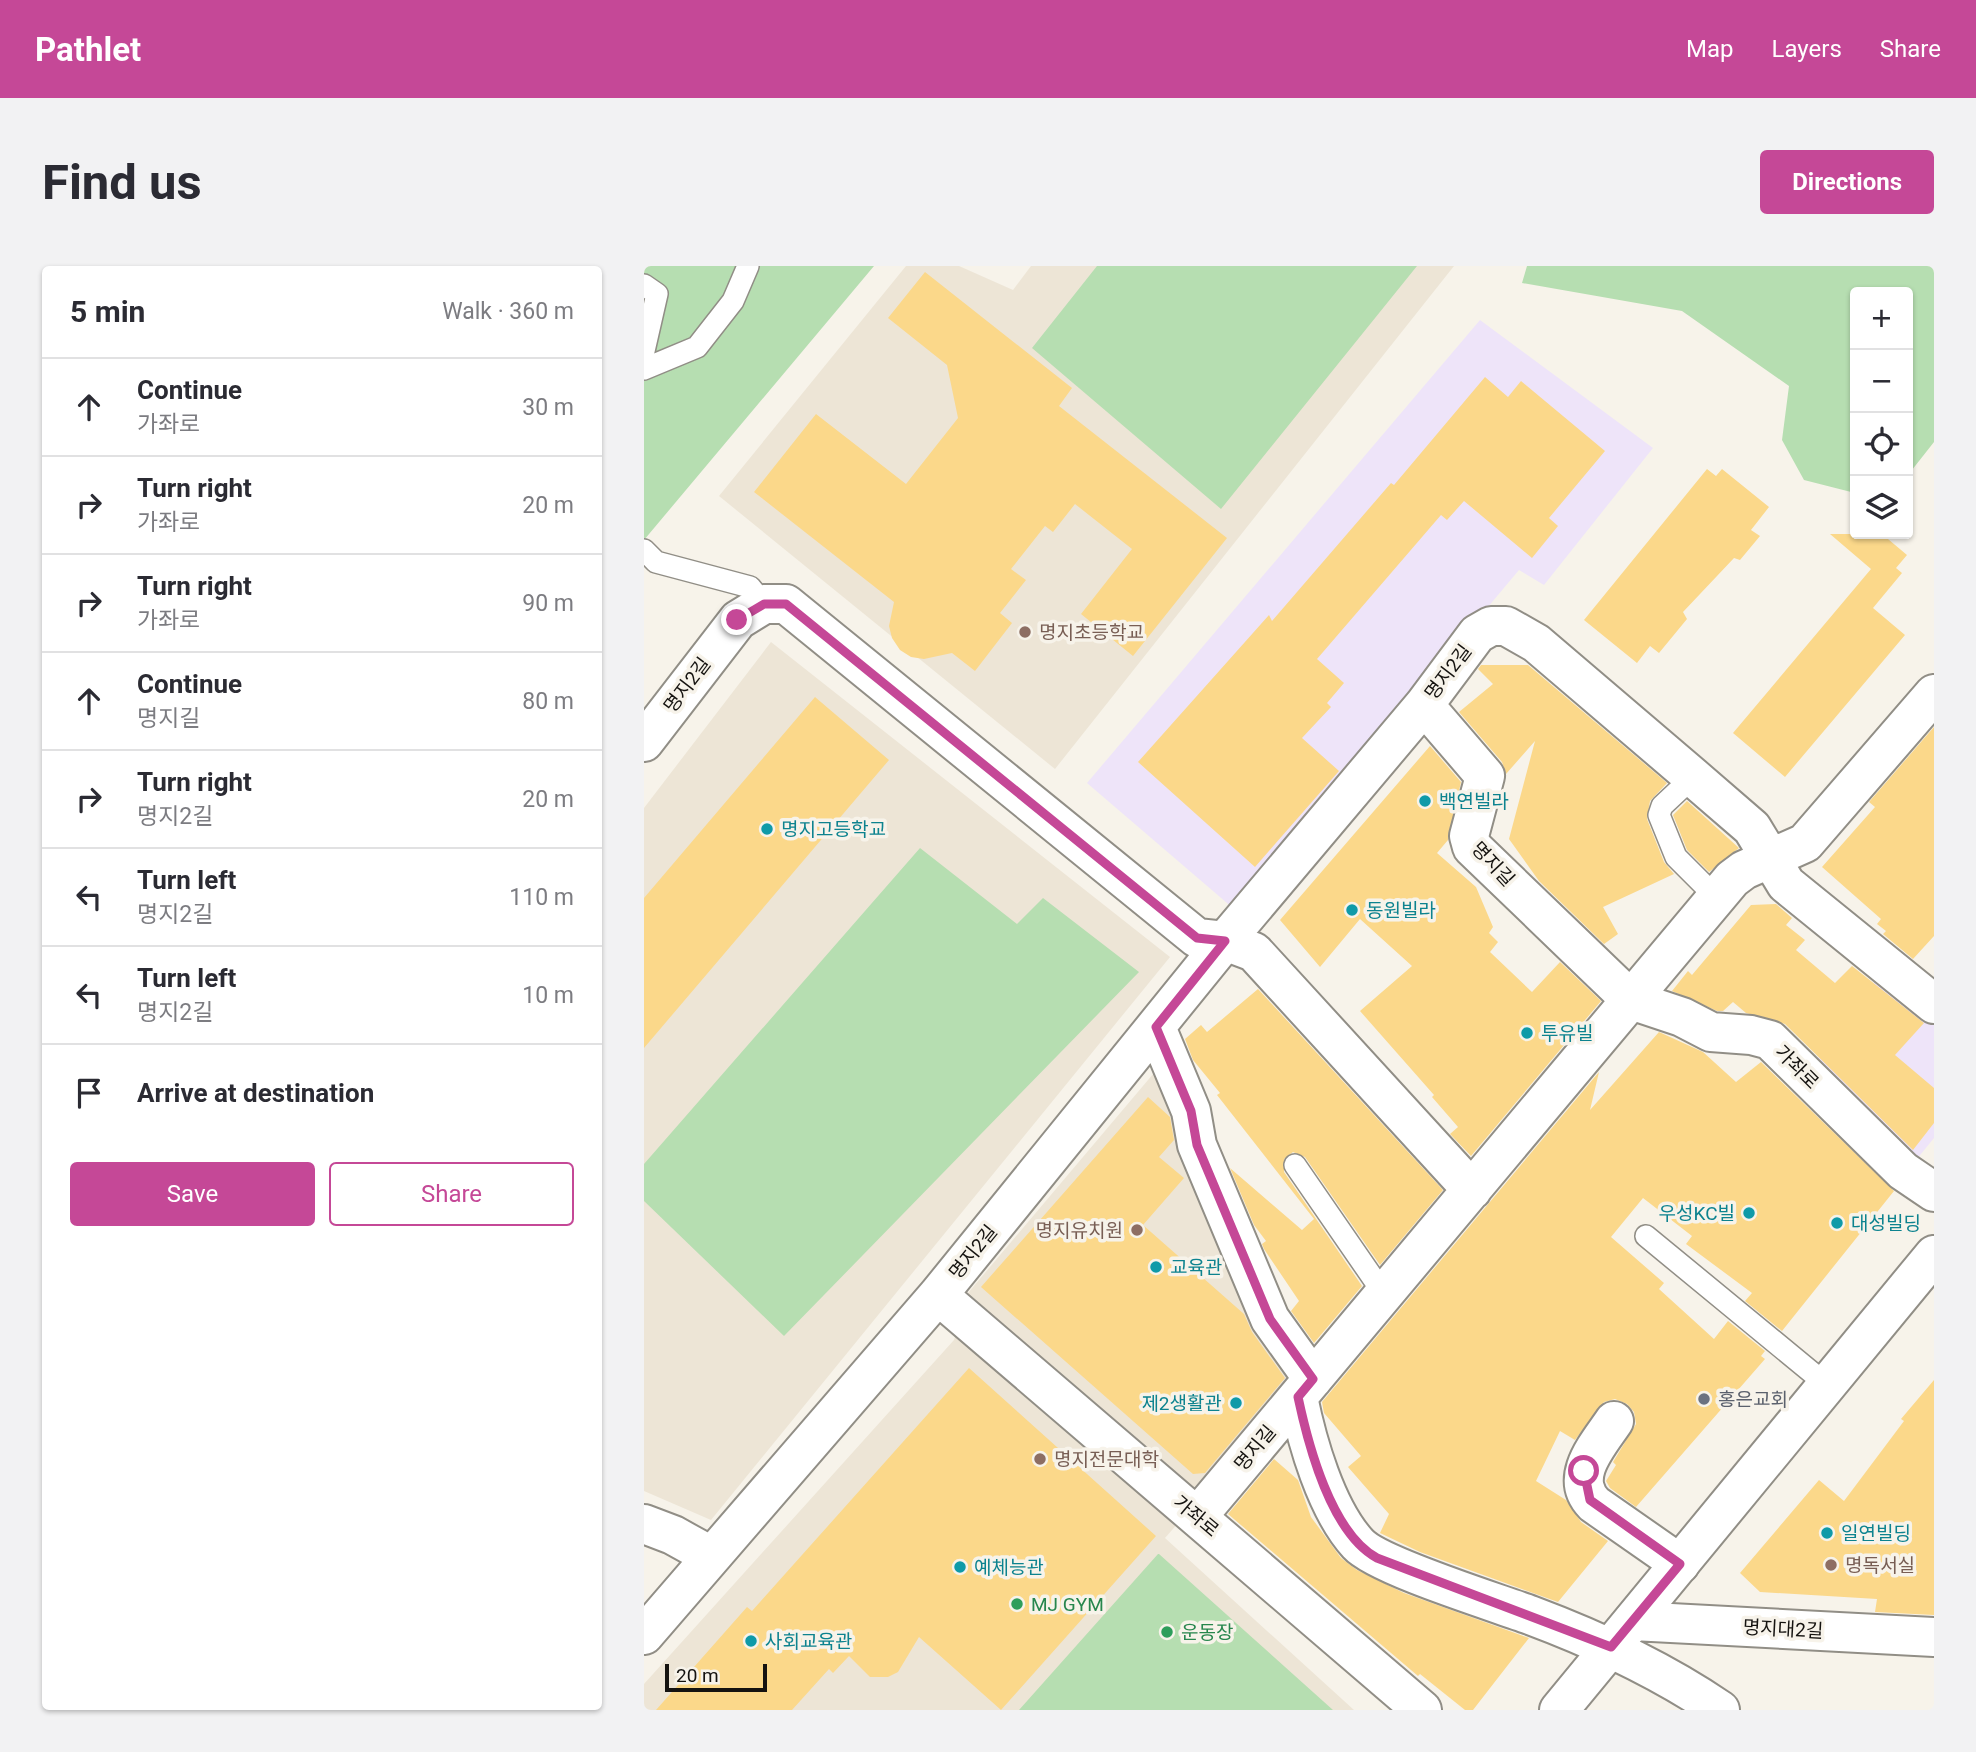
<!DOCTYPE html>
<html lang="en">
<head>
<meta charset="utf-8">
<style>
  :root { --surface:#fff; --page:#f2f2f3; --text:#2b2b33; --muted:#7c7c81; --line:#e1e1e2; --accent:#c54897 }
  body { margin:0; font-family:Roboto,"Noto Sans KR",sans-serif; background:var(--page); color:var(--text) }
  .controls { position:absolute; right:21px; top:21px; display:grid; overflow:hidden; border-radius:7px; box-shadow:0 2px 5px #0004 }
  .controls button { width:63px; height:63px; display:grid; place-items:center; padding:0; border:0; border-bottom:2px solid var(--line); background:var(--surface); color:var(--text); font:35px sans-serif }
  .scale { position:absolute; left:21px; bottom:18px; width:102px; box-sizing:border-box; padding-left:7px; border:4px solid #151310; border-top:0; font-size:19px; line-height:24px; white-space:nowrap; color:#151310; -webkit-text-stroke:5px #f7f3ea; paint-order:stroke }
  .stop { position:absolute; width:21px; height:21px; margin:-16px; border:5px solid #c54897; border-radius:50%; background:#fff }
  .stop.end { background:#c54897; border-color:#fff; box-shadow:0 2px 7px #0008 }
  .list { margin:0; padding:0; list-style:none }
  h2 { display:flex; justify-content:space-between; align-items:center; height:91px; margin:0; padding:0 28px; font-size:30px }
  h2 small { font-size:23px; font-weight:400; color:var(--muted) }
  .list li { display:grid; grid-template-columns:46px 1fr auto; gap:21px; align-items:center; box-sizing:border-box; height:98px; padding:0 28px; border-top:2px solid var(--line) }
  .list b { display:block; font-size:26px; white-space:nowrap }
  .list p { margin:0; font-size:23px; white-space:nowrap; color:var(--muted) }
  .list em { font-size:23px; font-style:normal; color:var(--muted) }
  .actions { display:flex; gap:14px; padding:21px 28px }
  .actions a { flex:1; padding:16px 0; border:2px solid var(--accent); border-radius:7px; text-align:center; font-size:24px; color:var(--accent) }
  .actions .main { background:var(--accent); color:#fff }
  .icon { flex:none; width:38px; height:38px; fill:none; stroke:currentColor; stroke-width:2; stroke-linecap:round; stroke-linejoin:round }
  .map { position:relative; flex:none; width:1290px; height:1444px; overflow:hidden; border-radius:7px }
  header { display:flex; align-items:center; gap:42px; box-sizing:border-box; height:98px; padding:0 35px; background:var(--accent); color:#fff }
  header strong { font-size:33px }
  nav { display:flex; gap:38px; margin-inline-start:auto; font-size:24px }
  .intro { display:flex; align-items:center; justify-content:space-between; box-sizing:border-box; height:168px; padding:0 42px }
  h1 { margin:0; font-size:49px }
  .button { padding:18px 32px; border-radius:7px; background:var(--accent); color:#fff; font-size:24px; font-weight:700 }
  main { display:flex; gap:42px; padding:0 42px }
  aside { flex:1; background:var(--surface); border-radius:7px; box-shadow:0 2px 5px #0004 }
  .map>svg:first-child { display:block }
</style>
</head>
<body>
<header>
<strong>Pathlet</strong>
<nav><a>Map</a><a>Layers</a><a>Share</a></nav>
</header>
<div class="intro"><h1>Find us</h1><a class="button">Directions</a></div>
<main>
<aside>
<h2>5 min<small>Walk · 360 m</small></h2>
<ul class="list">
<li><svg class="icon" aria-label="ahead" viewBox="0 0 24 24"><path d="M12 20V5M6 11l6-6 6 6"/></svg><div><b>Continue</b><p>가좌로</p></div><em>30 m</em></li>
<li><svg class="icon" aria-label="right" viewBox="0 0 24 24"><path d="M7 20v-9h11M14 6l5 5-5 5"/></svg><div><b>Turn right</b><p>가좌로</p></div><em>20 m</em></li>
<li><svg class="icon" aria-label="right" viewBox="0 0 24 24"><path d="M7 20v-9h11M14 6l5 5-5 5"/></svg><div><b>Turn right</b><p>가좌로</p></div><em>90 m</em></li>
<li><svg class="icon" aria-label="ahead" viewBox="0 0 24 24"><path d="M12 20V5M6 11l6-6 6 6"/></svg><div><b>Continue</b><p>명지길</p></div><em>80 m</em></li>
<li><svg class="icon" aria-label="right" viewBox="0 0 24 24"><path d="M7 20v-9h11M14 6l5 5-5 5"/></svg><div><b>Turn right</b><p>명지2길</p></div><em>20 m</em></li>
<li><svg class="icon" aria-label="left" viewBox="0 0 24 24"><path d="M17 20v-9H6M10 6l-5 5 5 5"/></svg><div><b>Turn left</b><p>명지2길</p></div><em>110 m</em></li>
<li><svg class="icon" aria-label="left" viewBox="0 0 24 24"><path d="M17 20v-9H6M10 6l-5 5 5 5"/></svg><div><b>Turn left</b><p>명지2길</p></div><em>10 m</em></li>
<li><svg class="icon" aria-label="arrive" viewBox="0 0 24 24"><path d="M6 21V4h12l-3 4 3 4H6"/></svg><div><b>Arrive at destination</b></div></li>
</ul>
<div class="actions"><a class="main">Save</a><a>Share</a></div>
</aside>
<div class="map">
<svg width="1290" height="1444" viewBox="0 0 1290 1444">
  <rect width="100%" height="100%" fill="#f7f3ea"/>
  <!-- commercial -->
  <path fill="#eee4f9" d="M 836,54 L 1009,182 L 900,319 L 875,304 L 590,643 L 443,517 Z
    M 1237,707 L 1290,749 L 1290,872 L 1268,899 L 1165,804 Z"/>
  <!-- built -->
  <path fill="#ede5d6" d="M 262,0 L 315,0 L 369,24 L 387,0 L 810,0 L 411,503 L 75,230 Z
    M 127,376 L 526,691 L 67,1254 L 0,1225 L 0,542 Z
    M 515,801 L 660,1114 L 521,1272 L 710,1444 L 0,1444 L 0,1418 L 310,1074 L 324,1027 Z"/>
  <!-- green -->
  <path fill="#b6deb1" d="M 0,0 L 230,0 L 0,274 Z
    M 453,0 L 773,0 L 577,243 L 388,82 Z
    M 883,0 L 1290,0 L 1290,176 L 1264,209 L 1264,26 L 1211,26 L 1211,227 L 1160,214 L 1138,174 L 1145,120 L 1038,45 L 878,17 Z
    M 276,582 L 373,658 L 399,632 L 495,706 L 140,1070 L 0,935 L 0,898 Z
    M 514,1288 L 515,1288 L 689,1444 L 375,1444 Z"/>
  <!-- building -->
  <path fill="#fbd88a" d="M 281,6 L 428,122 L 415,140 L 583,272 L 489,390 L 437,348 L 488,283 L 431,238 L 409,266 L 401,260 L 367,303 L 382,314 L 356,347 L 368,357 L 331,405 L 308,387 L 280,393 L 267,391 L 256,384 L 248,372 L 245,360 L 250,336 L 110,226 L 172,148 L 262,218 L 314,152 L 303,99 L 244,52 Z
    M 841,111 L 864,131 L 877,115 L 961,185 L 905,252 L 914,260 L 888,292 L 820,235 L 803,254 L 797,249 L 673,393 L 700,417 L 683,437 L 687,441 L 658,472 L 695,505 L 611,601 L 494,496 L 625,349 L 628,355 L 747,217 L 750,219 Z
    M 1063,203 L 1072,210 L 1078,203 L 1125,241 L 1107,264 L 1116,270 L 1096,294 L 1090,292 L 1039,346 L 1043,353 L 1015,387 L 1006,380 L 993,397 L 940,354 Z
    M 1186,268 L 1238,268 L 1263,289 L 1252,302 L 1258,307 L 1229,342 L 1261,369 L 1141,511 L 1089,467 L 1227,303 Z
    M 837,399 L 884,399 L 1023,517 L 1006,535 L 1003,553 L 1020,596 L 1030,608 L 959,641 L 974,668 L 960,678 L 895,615 L 865,573 L 891,475 L 862,508 L 858,496 L 815,446 L 849,418 L 834,403 Z
    M 171,431 L 245,494 L 0,782 L 0,632 Z
    M 1290,461 L 1290,670 L 1269,693 L 1239,668 L 1242,665 L 1233,658 L 1237,653 L 1178,601 L 1231,541 L 1225,536 Z
    M 786,480 L 817,516 L 804,574 L 793,587 L 832,621 L 849,661 L 845,667 L 854,676 L 846,686 L 888,726 L 916,696 L 957,735 L 827,890 L 806,868 L 814,861 L 788,831 L 790,829 L 716,745 L 768,700 L 716,653 L 676,701 L 636,654 Z
    M 1043,535 L 1095,582 L 1065,606 L 1043,584 L 1029,549 Z
    M 1132,638 L 1148,652 L 1142,659 L 1161,674 L 1152,684 L 1191,717 L 1208,700 L 1280,757 L 1251,789 L 1290,822 L 1290,857 L 1269,884 L 1141,758 L 1102,747 L 1089,736 L 1079,745 L 1073,745 L 1028,725 L 1044,705 L 1048,709 L 1107,639 Z
    M 614,723 L 799,924 L 736,999 L 661,891 L 649,886 L 640,893 L 640,906 L 718,1020 L 670,1077 L 647,1045 L 655,1035 L 620,983 L 618,978 L 622,975 L 610,959 L 586,902 L 658,964 L 670,953 L 573,829 L 576,827 L 549,794 L 541,773 L 557,759 L 563,766 Z
    M 1015,766 L 1059,786 L 1092,816 L 1117,796 L 1250,925 L 1138,1065 L 1101,1035 L 1108,1027 L 1042,978 L 1048,970 L 999,932 L 967,971 L 1020,1017 L 1015,1023 L 1070,1073 L 1084,1055 L 1121,1085 L 1117,1090 L 1121,1093 L 992,1241 L 966,1222 L 962,1215 L 972,1199 L 969,1196 L 992,1158 L 990,1146 L 983,1138 L 971,1133 L 960,1136 L 931,1174 L 916,1165 L 892,1215 L 922,1234 L 937,1256 L 964,1275 L 914,1336 L 776,1286 L 736,1267 L 745,1248 L 704,1201 L 717,1190 L 680,1147 L 678,1136 L 955,806 L 946,844 Z
    M 504,831 L 526,851 L 530,874 L 515,891 L 540,912 L 499,959 L 600,1048 L 608,1066 L 641,1112 L 561,1207 L 549,1208 L 337,1021 Z
    M 325,1102 L 512,1270 L 357,1444 L 275,1371 L 254,1406 L 244,1411 L 226,1411 L 205,1390 L 189,1407 L 185,1403 L 148,1444 L 12,1444 L 103,1341 L 108,1345 Z
    M 1290,1114 L 1290,1349 L 1231,1346 L 1233,1333 L 1116,1326 L 1096,1307 L 1175,1214 L 1200,1235 L 1260,1155 L 1257,1153 Z
    M 630,1193 L 654,1214 L 667,1251 L 697,1292 L 713,1304 L 760,1327 L 885,1372 L 829,1444 L 821,1444 L 776,1408 L 774,1410 L 584,1248 Z"/>
  <g fill="none" stroke-linecap="round" stroke-linejoin="round">
    <!-- lane casing -->
    <g stroke="#918e86" stroke-width="24">
      <path id="lane" d="M 0,19 L 13,28 L 0,85
        M 0,103 L 53,81 L 89,35 L 104,0
        M 0,284 L 12,296 L 106,321 L 120,338
        M 1049,511 L 1018,540 L 1015,549 L 1032,591 L 1073,632
        M 651,899 L 740,1028
        M 1002,970 L 1183,1119"/>
    </g>
    <!-- street casing -->
    <g stroke="#918e86" stroke-width="42">
      <path id="street" d="M 780,439 L 841,510 L 825,570 L 828,581 L 987,734 L 1038,751 L 1067,766 L 1107,769 L 1126,774 L 1259,905 L 1290,926
        M 0,476 L 94,354 L 120,338 L 142,338 L 553,672 L 581,675 L 610,686 L 828,924
        M 512,761 L 547,845 L 553,879 L 626,1053 L 669,1113
        M 294,1029 L 778,1444
        M 654,1131 C 663,1176 682,1243 714,1278 C 734,1300 851,1336 886,1349 C 953,1374 1016,1403 1076,1444
        M 970,1155 C 954,1179 924,1211 950,1238 L 1036,1298
        M 553,1251 L 1088,613 L 1100,604 L 1161,577 L 1290,428
        M 0,1258 L 29,1269 L 67,1290
        M 989,1355 L 1290,1371
        M 0,1369 L 294,1029 L 581,675 L 780,439 L 833,368 L 847,360 L 862,360 L 892,377 L 1049,511 L 1108,562 L 1142,618 L 1290,738"/>
    </g>
    <!-- secondary casing -->
    <g stroke="#918e86" stroke-width="42">
      <path id="secondary" d="M 915,1444 L 1290,989"/>
    </g>
    <!-- lane -->
    <use href="#lane" stroke="#fff" stroke-width="21"/>
    <!-- street -->
    <use href="#street" stroke="#fff" stroke-width="38"/>
    <!-- secondary -->
    <use href="#secondary" stroke="#fff" stroke-width="38"/>
  </g>
  <g fill="none" stroke-linecap="round" stroke-linejoin="round">
    <!-- route -->
    <path stroke="#c54897" stroke-width="9" d="M 93,354 L 120,338 L 142,338 L 553,672 L 581,675 L 512,761 L 547,845 L 553,879 L 626,1053 L 669,1113 L 654,1131 C 664,1178 687,1267 733,1292 L 967,1381 L 1036,1298 L 946,1234 L 940,1205"/>
  </g>
  <!-- markers -->
  <g fill="#8d6e63" stroke="#f7f3ea" stroke-width="2.5">
    <circle cx="381" cy="366" r="7"/>
    <circle cx="493" cy="964" r="7"/>
    <circle cx="396" cy="1193" r="7"/>
    <circle cx="1187" cy="1299" r="7"/>
  </g>
  <g fill="#0f9aa8" stroke="#f7f3ea" stroke-width="2.5">
    <circle cx="781" cy="535" r="7"/>
    <circle cx="123" cy="563" r="7"/>
    <circle cx="708" cy="644" r="7"/>
    <circle cx="883" cy="767" r="7"/>
    <circle cx="1105" cy="947" r="7"/>
    <circle cx="1193" cy="957" r="7"/>
    <circle cx="512" cy="1001" r="7"/>
    <circle cx="592" cy="1137" r="7"/>
    <circle cx="1183" cy="1267" r="7"/>
    <circle cx="316" cy="1301" r="7"/>
    <circle cx="107" cy="1375" r="7"/>
  </g>
  <circle fill="#6b7280" stroke="#f7f3ea" stroke-width="2.5" cx="1060" cy="1133" r="7"/>
  <g fill="#2e9e5b" stroke="#f7f3ea" stroke-width="2.5">
    <circle cx="373" cy="1338" r="7"/>
    <circle cx="523" cy="1366" r="7"/>
  </g>
  <g text-anchor="middle" dominant-baseline="central" stroke-width="7" stroke-linejoin="round" paint-order="stroke">
    <!-- education labels -->
    <g font-size="19" fill="#785e54" stroke="#f7f3ea" text-anchor="start">
      <text x="395" y="366">명지초등학교</text>
      <text x="479" y="964" text-anchor="end">명지유치원</text>
      <text x="410" y="1193">명지전문대학</text>
      <text x="1201" y="1299">명독서실</text>
    </g>
    <!-- street labels -->
    <g font-size="19" fill="#151310" stroke="#f7f3ea">
      <text transform="translate(804 406) rotate(-53)">명지2길</text>
      <text transform="translate(43 419) rotate(-53)">명지2길</text>
      <text transform="translate(849 598) rotate(47)">명지길</text>
      <text transform="translate(1153 801) rotate(45)">가좌로</text>
      <text transform="translate(329 986) rotate(-51)">명지2길</text>
      <text transform="translate(611 1182) rotate(-50)">명지길</text>
      <text transform="translate(552 1250) rotate(40)">가좌로</text>
      <text transform="translate(1139 1363) rotate(3)">명지대2길</text>
    </g>
    <!-- culture labels -->
    <g font-size="19" fill="#0d838f" stroke="#f7f3ea" text-anchor="start">
      <text x="795" y="535">백연빌라</text>
      <text x="137" y="563">명지고등학교</text>
      <text x="722" y="644">동원빌라</text>
      <text x="897" y="767">투유빌</text>
      <text x="1091" y="947" text-anchor="end">우성KC빌</text>
      <text x="1207" y="957">대성빌딩</text>
      <text x="526" y="1001">교육관</text>
      <text x="578" y="1137" text-anchor="end">제2생활관</text>
      <text x="1197" y="1267">일연빌딩</text>
      <text x="330" y="1301">예체능관</text>
      <text x="121" y="1375">사회교육관</text>
    </g>
    <!-- worship labels -->
    <g font-size="19" fill="#5b616d" stroke="#f7f3ea" text-anchor="start">
      <text x="1074" y="1133">홍은교회</text>
    </g>
    <!-- leisure labels -->
    <g font-size="19" fill="#27864d" stroke="#f7f3ea" text-anchor="start">
      <text x="387" y="1338">MJ GYM</text>
      <text x="537" y="1366">운동장</text>
    </g>
  </g>
</svg>
<div class="controls">
<button>+</button>
<button>−</button>
<button><svg class="icon" aria-label="locate" viewBox="0 0 24 24"><circle cx="12" cy="12" r="6"/><path d="M12 2v4M12 18v4M2 12h4M18 12h4"/></svg></button>
<button><svg class="icon" aria-label="layers" viewBox="0 0 24 24"><path d="M12 4l9 5-9 5-9-5zM3 14l9 5 9-5"/></svg></button>
</div>
<div class="scale">20 m</div>
<div class="stop" style="left:940px;top:1205px"></div>
<div class="stop end" style="left:93px;top:354px"></div>
</div>
</main>
</body>
</html>
